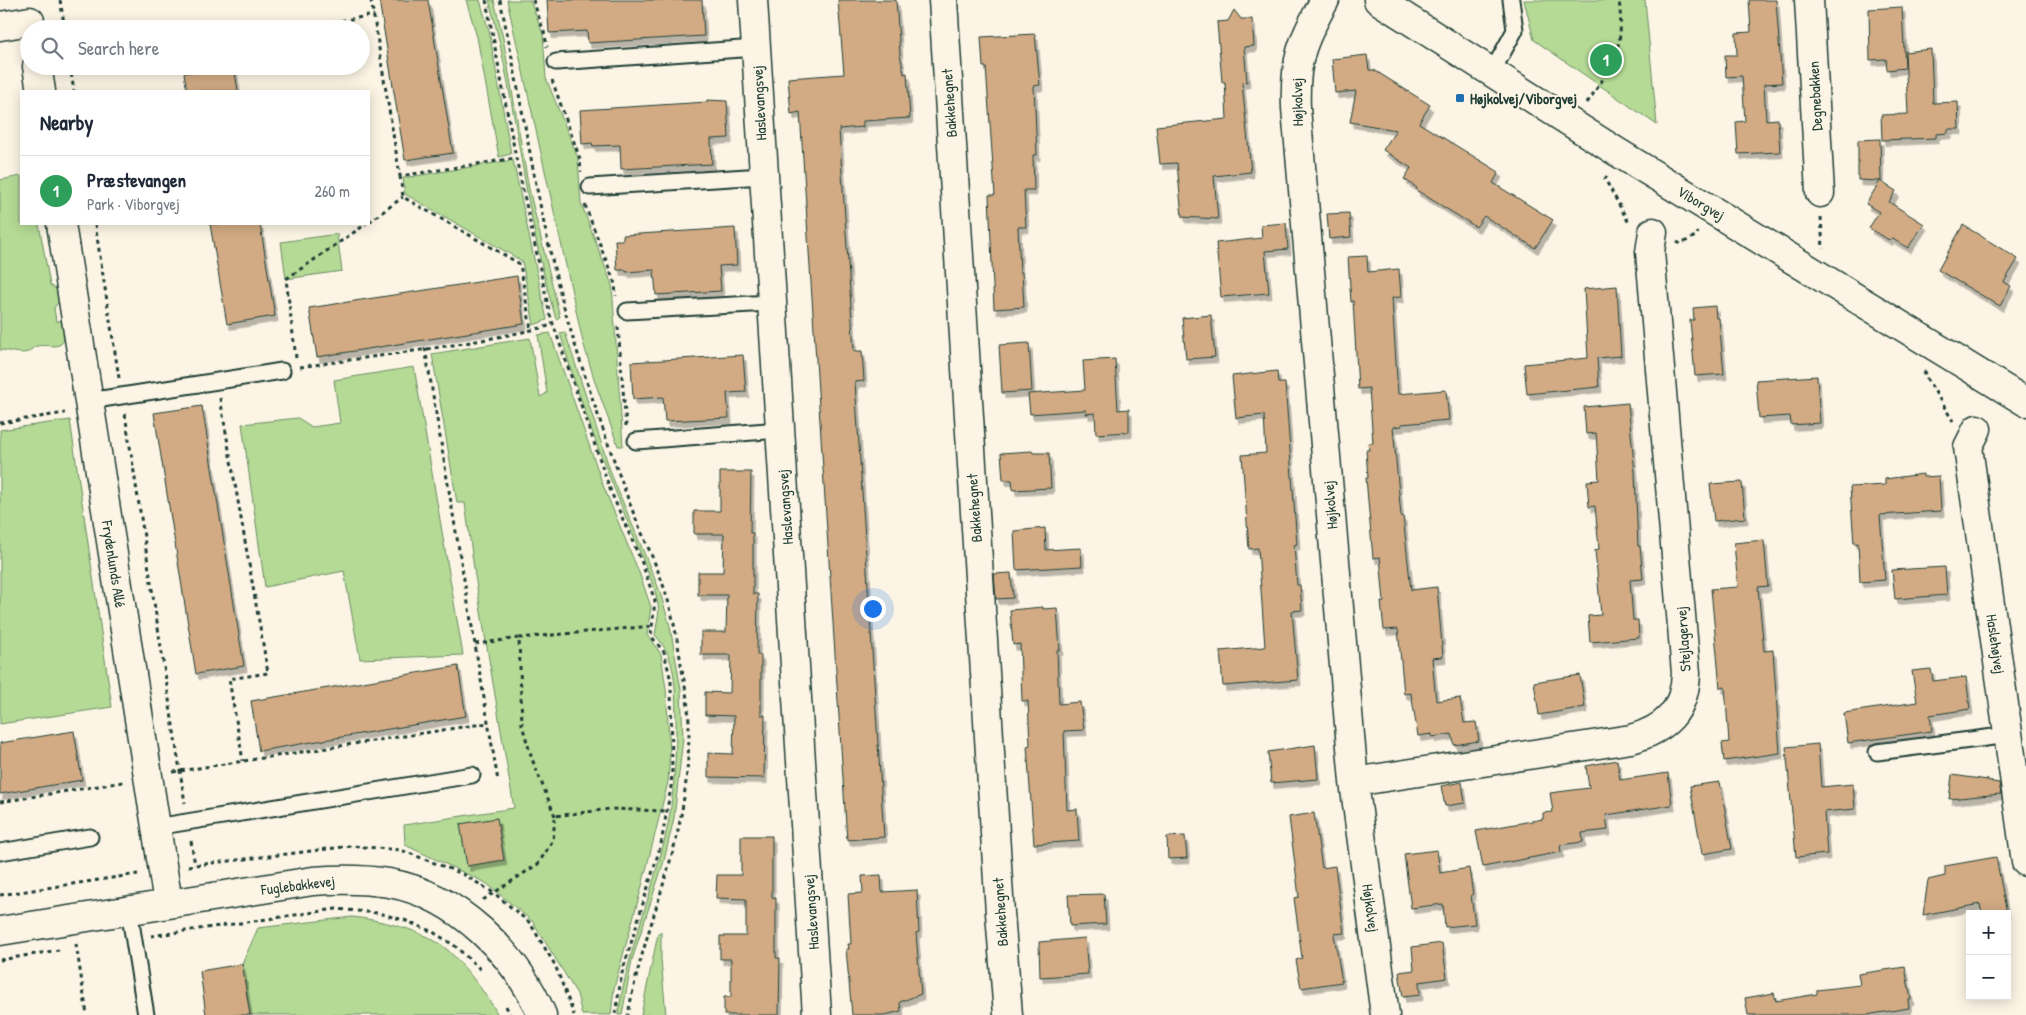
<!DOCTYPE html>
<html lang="en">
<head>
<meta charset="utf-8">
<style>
  :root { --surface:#fff; --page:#f2f2f3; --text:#1f2937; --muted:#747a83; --line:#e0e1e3; --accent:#7c3aed }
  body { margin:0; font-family:"Patrick Hand",sans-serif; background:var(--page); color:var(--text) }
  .controls { position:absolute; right:15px; bottom:15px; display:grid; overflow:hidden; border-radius:0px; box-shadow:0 2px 12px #0003 }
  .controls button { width:45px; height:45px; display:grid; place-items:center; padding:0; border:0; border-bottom:1px solid var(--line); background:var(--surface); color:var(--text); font:25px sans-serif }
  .you { position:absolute; left:872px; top:608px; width:18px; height:18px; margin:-12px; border:4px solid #fff; border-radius:50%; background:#1a73e8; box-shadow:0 0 0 8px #1a73e833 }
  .badge { display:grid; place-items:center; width:32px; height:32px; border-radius:50%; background:var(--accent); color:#fff; font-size:16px; font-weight:700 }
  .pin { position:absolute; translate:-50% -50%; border:2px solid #fff; box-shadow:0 1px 5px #0006 }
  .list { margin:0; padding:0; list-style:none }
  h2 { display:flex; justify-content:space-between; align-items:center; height:65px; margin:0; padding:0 20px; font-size:21px }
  h2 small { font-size:16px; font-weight:400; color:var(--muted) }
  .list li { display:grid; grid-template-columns:32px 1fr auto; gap:15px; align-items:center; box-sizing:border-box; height:70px; padding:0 20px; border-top:1px solid var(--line) }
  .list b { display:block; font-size:19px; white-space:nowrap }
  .list p { margin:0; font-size:16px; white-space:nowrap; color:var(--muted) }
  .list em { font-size:16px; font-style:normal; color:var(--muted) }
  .icon { flex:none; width:28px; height:28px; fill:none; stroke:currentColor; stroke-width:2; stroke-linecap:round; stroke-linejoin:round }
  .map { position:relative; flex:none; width:2026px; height:1015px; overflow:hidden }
  .search { position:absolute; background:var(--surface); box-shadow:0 2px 12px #0003; left:20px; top:20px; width:350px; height:55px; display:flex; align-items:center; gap:12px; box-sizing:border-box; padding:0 18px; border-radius:28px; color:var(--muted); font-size:19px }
  .panel { position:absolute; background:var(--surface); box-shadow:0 2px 12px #0003; left:20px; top:90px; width:350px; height:135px; border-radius:0px }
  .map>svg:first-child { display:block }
</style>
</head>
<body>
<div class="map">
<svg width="2026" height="1015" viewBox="0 0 2026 1015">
  <defs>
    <filter id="shadow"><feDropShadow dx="3" dy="5.5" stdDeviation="0" flood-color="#0004"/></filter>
  </defs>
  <rect width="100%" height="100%" fill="#fcf5e5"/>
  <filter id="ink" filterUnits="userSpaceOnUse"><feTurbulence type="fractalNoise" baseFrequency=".02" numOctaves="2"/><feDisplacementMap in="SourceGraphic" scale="10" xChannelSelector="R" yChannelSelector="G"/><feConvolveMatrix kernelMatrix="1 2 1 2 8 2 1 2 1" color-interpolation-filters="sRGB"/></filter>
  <g filter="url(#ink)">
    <!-- green -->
    <path fill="#b4da95" stroke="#6a8c64" d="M 466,0 L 480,0 L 489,31 L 511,154 L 499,157 L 477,37 Z
      M 489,0 L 494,0 L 503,38 L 529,189 L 560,317 L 556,319 C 524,215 518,105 489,0 Z
      M 507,0 L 530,0 L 543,34 L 546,78 L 578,158 L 581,203 L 612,285 L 623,446 L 618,446 L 595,382 L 583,342 Z
      M 1524,0 L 1645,0 L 1657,125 L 1534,40 Z
      M 513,160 L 547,320 L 534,325 L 522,261 L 405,194 L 403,178 Z
      M 21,176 L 21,224 L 39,224 L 50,285 L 58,290 L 60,300 L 54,308 L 56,321 L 62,321 L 68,329 C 62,356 50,341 34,347 C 33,348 29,352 28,352 C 20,355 8,350 0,350 L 0,180 Z
      M 337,234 L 342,271 L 286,279 L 281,242 Z
      M 565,332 L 612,476 L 659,589 L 670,626 L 681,690 L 683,738 L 674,818 L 664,861 L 632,960 L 622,1015 L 618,1015 C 626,960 646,910 660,857 C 674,810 676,765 676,717 C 675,686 677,659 655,635 L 659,610 L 655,590 L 598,448 L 575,383 L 560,333 Z
      M 550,333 L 603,485 L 640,575 L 651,607 L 647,635 L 661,654 L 666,689 L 670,753 L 668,782 L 642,886 L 614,988 L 611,1015 L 582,1015 L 577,994 L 533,922 L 486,883 L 405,845 L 404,825 L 514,808 L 475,576 L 465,503 L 457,503 L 432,354 L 530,338 L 540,397 L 547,393 L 538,335 Z
      M 414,367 L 463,655 L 360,659 L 344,571 L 265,587 L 242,424 L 298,418 L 312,427 L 340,423 L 334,380 Z
      M 70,420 L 112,707 L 0,724 L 0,430 Z
      M 352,917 C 380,920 415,928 440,944 C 457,955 489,997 498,1015 L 250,1015 L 242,964 L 258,928 Z
      M 661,932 L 661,959 L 666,1015 L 641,1015 L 658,934 Z"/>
    <!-- building -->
    <path fill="#d2ab84" stroke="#1f3d34" filter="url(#shadow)" d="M 379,0 L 428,0 L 453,153 L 405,160 Z
      M 547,0 L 702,0 L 704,36 L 588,43 L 587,31 L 549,33 Z
      M 838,0 L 896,0 L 900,54 L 904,74 L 907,73 L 910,118 L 863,121 L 863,127 L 839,129 L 854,351 L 862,351 L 864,381 L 855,382 L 884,837 L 847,840 L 800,112 L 791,114 L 788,78 L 844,74 Z
      M 1749,0 L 1776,0 L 1782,83 L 1764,84 L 1766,120 L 1778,119 L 1780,152 L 1738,154 L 1736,122 L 1745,121 L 1742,76 L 1726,77 L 1725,55 L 1737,55 L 1736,33 L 1751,32 Z
      M 1902,7 L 1905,68 L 1887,70 L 1886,59 L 1870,60 L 1869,9 Z
      M 1234,10 L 1241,19 L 1252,19 L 1254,46 L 1244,47 L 1247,82 L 1242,83 L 1251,172 L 1214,176 L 1218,219 L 1182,217 L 1177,163 L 1160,164 L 1156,126 L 1227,119 L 1225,82 L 1222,82 L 1217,22 L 1228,21 Z
      M 1035,34 L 1040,85 L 1034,86 L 1037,155 L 1033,155 L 1034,190 L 1024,190 L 1026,227 L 1018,227 L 1020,272 L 1022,272 L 1024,307 L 994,309 L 989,195 L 995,195 L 986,67 L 983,67 L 981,37 Z
      M 1931,49 L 1933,103 L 1958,102 L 1959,129 L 1948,129 L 1948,133 L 1936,134 L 1936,138 L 1882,140 L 1881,115 L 1908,114 L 1905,52 Z
      M 1367,55 L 1369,70 L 1374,70 L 1430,105 L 1419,123 L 1499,172 L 1493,183 L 1553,220 L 1535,248 L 1484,216 L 1476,227 L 1416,190 L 1417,188 L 1404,179 L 1411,168 L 1383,150 L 1396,130 L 1350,122 L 1356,91 L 1335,93 L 1332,59 Z
      M 234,66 L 238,91 L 187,91 L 184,73 Z
      M 707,100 L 727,101 L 729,138 L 711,139 L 712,164 L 621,169 L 620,145 L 593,146 L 592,143 L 582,144 L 580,110 L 707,102 Z
      M 1880,139 L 1881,181 L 1858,180 L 1858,140 Z
      M 1880,181 L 1896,191 L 1889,202 L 1924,224 L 1908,248 L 1891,238 L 1889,240 L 1869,228 L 1879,212 L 1866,204 Z
      M 1349,213 L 1351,237 L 1329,239 L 1327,214 Z
      M 1286,223 L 1288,249 L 1265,251 L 1269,293 L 1221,297 L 1216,243 L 1262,238 L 1261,225 Z
      M 210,224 L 260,224 L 275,316 L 227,324 Z
      M 1963,225 L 2018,259 L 2004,282 L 2011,286 L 2000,306 L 1938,270 Z
      M 735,228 L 737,265 L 719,266 L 721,291 L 656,295 L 654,270 L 626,272 L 626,270 L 617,270 L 615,240 L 623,240 L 623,235 Z
      M 1367,256 L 1368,272 L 1399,269 L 1401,297 L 1392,298 L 1398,394 L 1446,390 L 1449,420 L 1401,424 L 1402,426 L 1393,427 L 1401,516 L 1403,516 L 1411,590 L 1437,587 L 1443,657 L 1432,658 L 1436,701 L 1460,698 L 1464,723 L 1476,722 L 1479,741 L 1454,745 L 1452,734 L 1432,737 L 1432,734 L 1418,736 L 1411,693 L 1404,694 L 1398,629 L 1384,630 L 1381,602 L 1384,602 L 1380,557 L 1373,558 L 1366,478 L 1368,478 L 1366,450 L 1369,450 L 1368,443 L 1373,443 L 1369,388 L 1358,389 L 1353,301 L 1351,302 L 1348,257 Z
      M 517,276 L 524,324 L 317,357 L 309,308 Z
      M 1617,286 L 1621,356 L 1597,358 L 1599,387 L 1527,394 L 1524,364 L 1588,358 L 1584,289 Z
      M 1715,306 L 1716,318 L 1719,318 L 1724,374 L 1695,376 L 1690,320 L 1694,320 L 1693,308 Z
      M 1211,315 L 1215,357 L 1186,359 L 1182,318 Z
      M 1029,343 L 1032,391 L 1002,393 L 999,345 Z
      M 743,355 L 746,392 L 727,393 L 729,418 L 665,421 L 663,397 L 633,399 L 631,362 Z
      M 1115,359 L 1118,410 L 1129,409 L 1129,432 L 1096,434 L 1095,413 L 1086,414 L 1086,410 L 1030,414 L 1028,394 L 1085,390 L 1083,361 Z
      M 1277,371 L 1278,383 L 1285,383 L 1297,544 L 1294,545 L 1297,585 L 1300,585 L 1302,610 L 1292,611 L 1298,680 L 1223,686 L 1220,651 L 1265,647 L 1258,548 L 1249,549 L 1242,455 L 1266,453 L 1264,415 L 1236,418 L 1232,376 Z
      M 1817,376 L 1820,423 L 1791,425 L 1790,416 L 1759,418 L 1756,380 Z
      M 1628,403 L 1635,473 L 1638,546 L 1640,546 L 1643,579 L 1630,580 L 1633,620 L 1638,620 L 1639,638 L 1590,642 L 1588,616 L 1601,615 L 1595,550 L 1599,549 L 1595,506 L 1589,507 L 1587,481 L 1599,480 L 1596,433 L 1586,434 L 1584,407 Z
      M 202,406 L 244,666 L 196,674 L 154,413 Z
      M 1032,451 L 1033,453 L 1049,453 L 1051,488 L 1013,490 L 1012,480 L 1003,480 L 1001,453 Z
      M 720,472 L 751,472 L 750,533 L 753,533 L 753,594 L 758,594 L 757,655 L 761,655 L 761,715 L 765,715 L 764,778 L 708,777 L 708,753 L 733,754 L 734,716 L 705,715 L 705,692 L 730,693 L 731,655 L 701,655 L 701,632 L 726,632 L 727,595 L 698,595 L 698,572 L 723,572 L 724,534 L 694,534 L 694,511 L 720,511 Z
      M 1923,474 L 1923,477 L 1939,476 L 1941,511 L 1880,515 L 1885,580 L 1860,582 L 1858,543 L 1854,544 L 1850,487 L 1885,485 L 1885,479 Z
      M 1742,482 L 1745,518 L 1714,521 L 1710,484 Z
      M 1045,528 L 1046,550 L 1081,548 L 1082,566 L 1016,570 L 1014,531 Z
      M 1764,540 L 1768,586 L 1758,587 L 1764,651 L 1773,650 L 1780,753 L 1724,761 L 1722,743 L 1729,742 L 1725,687 L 1720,688 L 1711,589 L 1738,587 L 1734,543 Z
      M 1945,567 L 1947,595 L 1895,599 L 1892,570 Z
      M 1011,573 L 1013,598 L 996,599 L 994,574 Z
      M 1043,607 L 1043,609 L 1057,608 L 1060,650 L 1057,650 L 1059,704 L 1080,702 L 1084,730 L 1064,731 L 1067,810 L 1077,809 L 1079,841 L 1034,844 L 1027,746 L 1030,745 L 1028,701 L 1022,701 L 1020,644 L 1013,645 L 1010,610 Z
      M 458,666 L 466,716 L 259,751 L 251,701 Z
      M 1931,669 L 1933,681 L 1966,677 L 1970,709 L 1930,715 L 1932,731 L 1848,743 L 1844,713 L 1917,702 L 1912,671 Z
      M 1580,675 L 1585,707 L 1539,715 L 1534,682 Z
      M 74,731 L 82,780 L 0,794 L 0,743 Z
      M 1818,744 L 1821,787 L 1853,784 L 1855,809 L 1824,812 L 1827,854 L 1796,857 L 1786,747 Z
      M 1315,745 L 1318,779 L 1271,783 L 1268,752 Z
      M 1617,760 L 1620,780 L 1668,773 L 1672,805 L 1606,815 L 1608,830 L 1582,833 L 1583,842 L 1560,845 L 1561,852 L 1483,867 L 1476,831 L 1543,819 L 1543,813 L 1553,812 L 1550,793 L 1589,788 L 1586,766 Z
      M 1952,775 L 1988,780 L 1988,781 L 1999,783 L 2001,794 L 1949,799 Z
      M 1462,782 L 1465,803 L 1445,806 L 1441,786 Z
      M 1720,782 L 1732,849 L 1702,854 L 1690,786 Z
      M 1314,813 L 1322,868 L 1335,866 L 1344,933 L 1334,934 L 1342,982 L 1301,988 L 1296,960 L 1302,958 L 1294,898 L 1299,897 L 1289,817 Z
      M 497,818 L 504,860 L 467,866 L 460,824 Z
      M 741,836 L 772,836 L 772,897 L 776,898 L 776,958 L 780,958 L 779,1015 L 724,1015 L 724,997 L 731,997 L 731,959 L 720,959 L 720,936 L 746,936 L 746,899 L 716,898 L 717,875 L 741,875 Z
      M 1185,836 L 1187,858 L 1168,859 L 1167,837 Z
      M 1437,850 L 1440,873 L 1469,868 L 1473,895 L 1471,895 L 1475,924 L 1445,927 L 1443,904 L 1411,908 L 1404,854 Z
      M 1996,857 L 2007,914 L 1982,914 L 1980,904 L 1923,915 L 1928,880 L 1945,876 L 1945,866 Z
      M 881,875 L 882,892 L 917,890 L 919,932 L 916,933 L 921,994 L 900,1002 L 901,1011 L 885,1015 L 852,1015 L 846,949 L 849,949 L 848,944 L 851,944 L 848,894 L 863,893 L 862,876 Z
      M 1104,894 L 1106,924 L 1070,926 L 1068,895 Z
      M 1085,938 L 1088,974 L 1040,977 L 1039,942 Z
      M 1442,943 L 1447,978 L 1419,982 L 1420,995 L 1403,997 L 1399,972 L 1414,970 L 1412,947 Z
      M 242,964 L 250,1015 L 206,1015 L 200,971 Z
      M 1905,967 L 1911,1000 L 1908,1000 L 1909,1008 L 1866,1015 L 1748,1015 L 1745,998 L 1774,993 L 1776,1001 L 1817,994 L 1817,990 L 1860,985 L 1858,974 Z"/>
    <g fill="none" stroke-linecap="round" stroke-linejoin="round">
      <!-- lane casing -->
      <g stroke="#1f3d34" stroke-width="19">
        <path id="lane" d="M 556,62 L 756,48
          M 1492,72 L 1515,30 L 1511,0
          M 590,187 L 763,176
          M 627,311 L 771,303
          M 89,401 L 282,371
          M 636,441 L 780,430
          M 1877,752 L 2009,735
          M 156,827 L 472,775
          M 0,852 L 90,837
          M 129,910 L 146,1015"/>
      </g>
      <!-- street casing -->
      <g stroke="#1f3d34" stroke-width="31">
        <path id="street" d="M 753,0 L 817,1015
          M 943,0 L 1000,913 L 1008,1015
          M 1325,0 C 1302,41 1294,60 1296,108 L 1354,782 L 1385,1015
          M 1809,0 L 1820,193
          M 0,26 L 30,21
          M 37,66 L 41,91
          M 61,224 L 168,903
          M 1977,429 L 1968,447 L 2026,862
          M 1354,782 L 1631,739 C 1666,729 1685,711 1686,673 L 1650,252 L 1653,232
          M 0,931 L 313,881 C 338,879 364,879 389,883 C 457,895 516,954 542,1015"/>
      </g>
      <!-- secondary casing -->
      <g stroke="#1f3d34" stroke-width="31">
        <path id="secondary" d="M 1378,0 L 1617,152 L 2026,402"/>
      </g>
      <!-- path -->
      <path stroke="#1f3d34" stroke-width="3" stroke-dasharray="4 4" stroke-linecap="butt" d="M 60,0 L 65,29
        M 371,0 L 400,176 L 516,158
        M 486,0 L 516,158 L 550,315 L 611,492 L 642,563 L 655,601 L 651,636 L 664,652 L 671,681 L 672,770 L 671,787 L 661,844 L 622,973 L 615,1015
        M 500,0 C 524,108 538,218 569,325 C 587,385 608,445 630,504 C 640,531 653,556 662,582 C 672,609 677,637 681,664 C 685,685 689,706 689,727 C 689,767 684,809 674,847 C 659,903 638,958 628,1015
        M 533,0 L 545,35 L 547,47
        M 294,29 L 374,15
        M 70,66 L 74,91
        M 552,80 L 580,159 L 581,172
        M 1587,103 C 1613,65 1625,48 1619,0
        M 400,176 L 403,197 L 520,264 L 531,330
        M 1607,176 L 1605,179 L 1629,223
        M 585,205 L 615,284 L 616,296
        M 1821,217 L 1823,249
        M 369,222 L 403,197
        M 95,224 L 119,378
        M 1677,242 L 1681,244 L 1697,235 L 1698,232
        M 618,327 L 626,426
        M 425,348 L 498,781
        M 296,358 L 286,279 L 366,224
        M 300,367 C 383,355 472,345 553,325
        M 1926,371 L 1924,374 L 1953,421
        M 220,398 L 268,673 L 229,679 L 243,761
        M 125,414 L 185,803
        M 0,423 L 65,413
        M 475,644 L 519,638
        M 173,772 L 488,723
        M 0,802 L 123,782
        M 555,816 L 532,759 L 522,725 L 519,638 L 653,626
        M 191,841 L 195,865
        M 188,866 L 352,846 L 401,850 L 463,874 L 494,893 L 530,923 L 555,965 L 574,1015
        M 0,895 L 138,874
        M 483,900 L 538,864 L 553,840 L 555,816 L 611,809 L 665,811
        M 151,936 L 336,909 L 378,913 L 404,920 L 433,932 L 455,946 L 481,970
        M 76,944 L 87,1015
        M 0,960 L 59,950
        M 506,1006 L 510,1015"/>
      <!-- lane -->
      <use href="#lane" stroke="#fcf5e5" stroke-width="15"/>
      <!-- street -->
      <use href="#street" stroke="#fcf5e5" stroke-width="28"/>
      <!-- secondary -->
      <use href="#secondary" stroke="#fcf5e5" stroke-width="28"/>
    </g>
  </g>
  <!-- markers -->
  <rect fill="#1f6fb2" stroke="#fcf5e5" stroke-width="2" x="1455" y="93" width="10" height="10" rx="2.5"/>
  <g text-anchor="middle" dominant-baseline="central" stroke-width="4" stroke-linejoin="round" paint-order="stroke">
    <!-- street labels -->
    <g font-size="15" fill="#1f3d34" stroke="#fcf5e5">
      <text transform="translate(1815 96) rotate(-93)">Degnebakken</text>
      <text transform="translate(1297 102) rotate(-91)">Højkolvej</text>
      <text transform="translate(759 103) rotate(-93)">Haslevangsvej</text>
      <text transform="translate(949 103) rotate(-94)">Bakkehegnet</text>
      <text transform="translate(1701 203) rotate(31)">Viborgvej</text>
      <text transform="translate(1330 505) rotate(-95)">Højkolvej</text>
      <text transform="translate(785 507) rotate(-94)">Haslevangsvej</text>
      <text transform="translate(974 508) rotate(-94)">Bakkehegnet</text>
      <text transform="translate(114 564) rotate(81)">Frydenlunds Allé</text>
      <text transform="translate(1683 639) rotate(-94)">Stejlagervej</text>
      <text transform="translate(1996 644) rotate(82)">Haslehøjvej</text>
      <text transform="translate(298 885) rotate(-7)">Fuglebakkevej</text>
      <text transform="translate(1371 908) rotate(82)">Højkolvej</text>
      <text transform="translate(811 912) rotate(-94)">Haslevangsvej</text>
      <text transform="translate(1000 912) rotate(-94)">Bakkehegnet</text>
    </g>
    <!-- poi labels -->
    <g font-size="15" font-weight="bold" fill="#1f3d34" stroke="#fcf5e5" text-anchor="start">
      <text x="1470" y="98">Højkolvej/Viborgvej</text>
    </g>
  </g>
</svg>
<div class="controls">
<button>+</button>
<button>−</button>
</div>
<div class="you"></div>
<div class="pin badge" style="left:1606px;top:60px;background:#2e9e5b">1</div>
<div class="search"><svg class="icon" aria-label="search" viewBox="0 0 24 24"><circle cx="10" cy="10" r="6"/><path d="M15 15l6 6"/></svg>Search here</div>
<section class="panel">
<h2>Nearby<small></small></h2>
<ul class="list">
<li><span class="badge" style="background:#2e9e5b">1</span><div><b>Præstevangen</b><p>Park · Viborgvej</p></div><em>260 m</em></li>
</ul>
</section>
</div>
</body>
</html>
